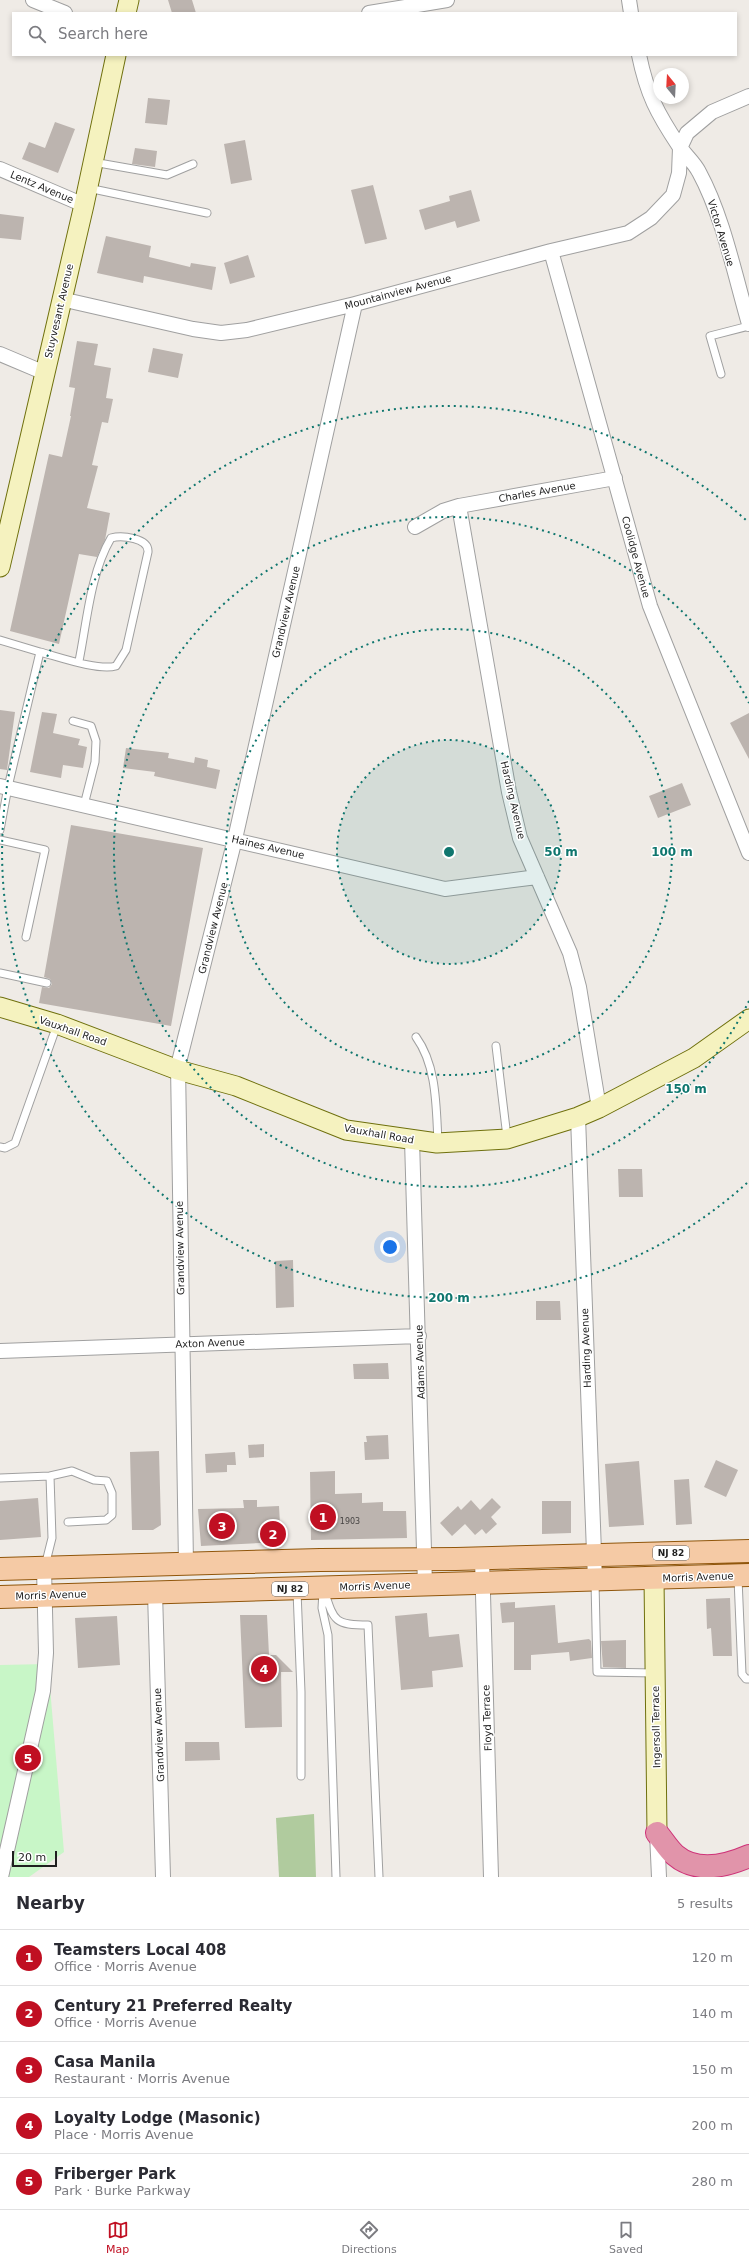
<!DOCTYPE html>
<html lang="en">
<head>
<meta charset="utf-8">
<style>
  :root { --surface:#fff; --page:#f7f7f7; --text:#2b2b33; --muted:#7c7c81; --line:#e1e1e2; --accent:#c00f22 }
  body { margin:0; font-family:"DejaVu Sans",sans-serif; background:var(--page); color:var(--text) }
  .compass { position:absolute; left:653px; top:68px; width:36px; height:36px; border-radius:50%; background:var(--surface); box-shadow:0 2px 6px #0003; rotate:342deg }
  .scale { position:absolute; left:12px; bottom:10px; width:45px; box-sizing:border-box; padding-left:4px; border:2px solid #1f1f1f; border-top:0; font-size:11px; line-height:14px; white-space:nowrap; color:#1f1f1f; -webkit-text-stroke:3px #fff; paint-order:stroke }
  .you { position:absolute; left:390px; top:1247px; width:14px; height:14px; margin:-10px; border:3px solid #fff; border-radius:50%; background:#1a73e8; box-shadow:0 0 0 6px #1a73e833 }
  .badge { display:grid; place-items:center; width:26px; height:26px; border-radius:50%; background:var(--accent); color:#fff; font-size:13px; font-weight:700 }
  .pin { position:absolute; translate:-50% -50%; border:2px solid #fff; box-shadow:0 1px 4px #0006 }
  .list { margin:0; padding:0; list-style:none }
  h2 { display:flex; justify-content:space-between; align-items:center; height:52px; margin:0; padding:0 16px; font-size:17px }
  h2 small { font-size:13px; font-weight:400; color:var(--muted) }
  .list li { display:grid; grid-template-columns:26px 1fr auto; gap:12px; align-items:center; box-sizing:border-box; height:56px; padding:0 16px; border-top:1px solid var(--line) }
  .list b { display:block; font-size:15px; white-space:nowrap }
  .list p { margin:0; font-size:13px; white-space:nowrap; color:var(--muted) }
  .list em { font-size:13px; font-style:normal; color:var(--muted) }
  .icon { flex:none; width:22px; height:22px; fill:none; stroke:currentColor; stroke-width:2; stroke-linecap:round; stroke-linejoin:round }
  .map { position:relative; flex:none; width:749px; height:1877px; overflow:hidden }
  .search { position:absolute; background:var(--surface); box-shadow:0 2px 6px #0003; left:12px; right:12px; top:12px; height:44px; display:flex; align-items:center; gap:10px; box-sizing:border-box; padding:0 14px; border-radius:0px; color:var(--muted); font-size:15px }
  .sheet { height:332px; background:var(--surface) }
  nav { display:flex; justify-content:space-around; align-items:center; box-sizing:border-box; height:56px; border-top:1px solid var(--line); background:var(--surface); font-size:11px; color:var(--muted) }
  nav a { display:grid; justify-items:center; gap:2px }
  nav .on { color:var(--accent) }
  .map>svg:first-child { display:block }
</style>
</head>
<body>
<div class="map">
<svg width="749" height="1877" viewBox="0 0 749 1877">
  <rect width="100%" height="100%" fill="#efebe6"/>
  <!-- forest -->
  <path fill="#b0cb9e" d="M 314,1814 L 316,1877 L 279,1877 L 276,1818 Z"/>
  <!-- park -->
  <path fill="#c8f6c7" d="M 48,1664 L 64,1852 L 29,1877 L 0,1877 L 0,1665 Z"/>
  <!-- building -->
  <path fill="#bcb4af" d="M 168,0 L 192,0 L 196,13 L 172,13 Z
    M 148,98 L 170,100 L 167,125 L 145,123 Z
    M 55,122 L 75,129 L 58,173 L 22,159 L 29,142 L 45,148 Z
    M 245,140 L 252,180 L 231,184 L 224,144 Z
    M 135,148 L 157,151 L 155,167 L 132,164 Z
    M 373,185 L 387,239 L 365,244 L 351,190 Z
    M 471,190 L 480,221 L 457,228 L 455,221 L 425,230 L 419,210 L 450,201 L 449,196 Z
    M 0,214 L 24,217 L 21,240 L 0,238 Z
    M 106,236 L 151,246 L 149,257 L 190,267 L 191,263 L 216,267 L 212,290 L 144,276 L 143,283 L 97,273 Z
    M 248,255 L 255,277 L 230,284 L 224,263 Z
    M 77,341 L 98,344 L 94,365 L 111,368 L 106,398 L 113,399 L 108,423 L 102,422 L 92,465 L 98,466 L 87,508 L 110,513 L 105,540 L 97,557 L 79,554 L 59,644 L 10,631 L 49,454 L 62,457 L 71,416 L 70,416 L 75,388 L 69,387 Z
    M 153,348 L 183,354 L 178,378 L 148,372 Z
    M 0,710 L 15,712 L 7,770 L 0,769 Z
    M 42,712 L 57,714 L 53,733 L 80,739 L 78,745 L 87,747 L 83,768 L 63,765 L 61,778 L 30,772 Z
    M 749,713 L 749,759 L 730,723 Z
    M 126,748 L 169,753 L 168,758 L 194,763 L 195,757 L 208,760 L 207,767 L 220,770 L 216,789 L 154,776 L 155,772 L 123,768 Z
    M 682,783 L 691,805 L 658,818 L 649,796 Z
    M 71,825 L 203,848 L 171,1026 L 39,1003 L 42,987 L 49,988 L 52,984 L 50,979 L 44,977 Z
    M 618,1169 L 642,1169 L 643,1197 L 619,1197 Z
    M 293,1260 L 294,1307 L 276,1308 L 275,1261 Z
    M 536,1301 L 560,1301 L 561,1320 L 536,1320 Z
    M 388,1363 L 389,1379 L 354,1379 L 353,1364 Z
    M 388,1435 L 389,1459 L 365,1460 L 364,1442 L 367,1442 L 366,1436 Z
    M 264,1444 L 264,1457 L 249,1458 L 248,1445 Z
    M 159,1451 L 161,1525 L 153,1530 L 132,1530 L 130,1452 Z
    M 235,1452 L 236,1465 L 227,1465 L 227,1472 L 206,1473 L 205,1454 Z
    M 716,1460 L 738,1470 L 726,1497 L 704,1487 Z
    M 639,1461 L 644,1525 L 609,1527 L 605,1464 Z
    M 335,1471 L 335,1494 L 362,1493 L 362,1503 L 383,1502 L 383,1511 L 406,1511 L 407,1538 L 311,1540 L 310,1472 Z
    M 689,1479 L 692,1524 L 676,1525 L 674,1480 Z
    M 38,1498 L 41,1537 L 0,1540 L 0,1501 Z
    M 492,1498 L 501,1507 L 491,1517 L 497,1524 L 486,1534 L 482,1529 L 475,1535 L 465,1524 L 452,1536 L 440,1523 L 458,1506 L 461,1510 L 471,1500 L 480,1510 Z
    M 243,1500 L 257,1500 L 257,1507 L 279,1506 L 281,1542 L 201,1546 L 198,1509 L 244,1508 Z
    M 542,1501 L 571,1501 L 571,1533 L 542,1534 Z
    M 730,1598 L 732,1656 L 713,1656 L 711,1628 L 707,1629 L 706,1599 Z
    M 515,1602 L 515,1608 L 555,1605 L 558,1643 L 589,1639 L 591,1641 L 592,1658 L 570,1661 L 569,1652 L 531,1655 L 531,1670 L 514,1670 L 514,1622 L 502,1623 L 500,1603 Z
    M 427,1613 L 429,1637 L 459,1634 L 463,1667 L 432,1671 L 433,1687 L 401,1690 L 395,1616 Z
    M 240,1615 L 267,1615 L 269,1655 L 276,1655 L 293,1672 L 281,1672 L 282,1727 L 245,1728 Z
    M 117,1616 L 120,1665 L 78,1668 L 75,1618 Z
    M 626,1640 L 626,1668 L 603,1667 L 601,1641 Z
    M 185,1742 L 219,1742 L 220,1760 L 185,1761 Z"/>
  <g fill="none" stroke-linecap="round" stroke-linejoin="round">
    <!-- lane casing -->
    <g stroke="#a0a0a0" stroke-width="9">
      <path id="lane" d="M 93,162 L 167,175 L 193,164
        M 88,188 L 207,213
        M 721,374 L 710,336 L 749,326
        M 0,640 L 40,652 L 8,787 L 0,830
        M 40,652 C 59,657 98,671 116,666 L 126,650 L 148,552 C 149,538 122,535 111,538 C 90,574 87,622 79,661
        M 73,721 L 91,726 L 96,741 L 95,762 L 84,805
        M 0,840 L 45,850 L 26,937
        M 0,973 L 47,983
        M 416,1037 C 437,1066 436,1107 438,1141
        M 496,1046 L 507,1137
        M 0,1147 L 5,1148 L 15,1143 L 57,1025
        M 50,1476 L 72,1471 L 94,1480 L 107,1481 L 112,1493 L 112,1515 L 106,1520 L 68,1522
        M 0,1478 L 50,1476 L 52,1538 L 45,1566
        M 738,1578 L 742,1674 L 746,1679 L 749,1679
        M 595,1582 L 597,1672 L 655,1673
        M 324,1590 C 334,1621 334,1625 368,1625 L 379,1877
        M 297,1591 L 301,1692 L 301,1776
        M 323,1592 L 322,1608 L 328,1635 L 336,1877"/>
    </g>
    <!-- street casing -->
    <g stroke="#a0a0a0" stroke-width="16">
      <path id="street" d="M 33,0 L 65,13
        M 629,0 L 631,13
        M 369,13 L 447,0
        M 639,55 C 647,94 657,113 679,146 C 685,155 694,162 699,172 C 723,216 735,276 749,324
        M 0,169 L 84,205
        M 551,251 L 650,606 L 749,853
        M 61,299 L 193,329 L 221,333 L 247,330 L 355,304 L 551,251 L 628,233 L 651,218 L 673,195 L 679,173 L 680,148 L 687,133 L 712,112 L 749,96
        M 0,354 L 45,373
        M 459,506 L 509,792 L 520,838 L 570,953 L 579,987 L 599,1108
        M 415,527 L 443,511 L 459,506 L 615,478
        M 0,786 L 445,889 L 537,877
        M 578,1117 L 595,1580
        M 412,1140 L 425,1585
        M 0,1351 L 419,1336
        M 482,1559 L 491,1877
        M 186,1564 L 178,1066 L 235,839 L 355,304
        M 155,1592 L 163,1877
        M 657,1833 L 659,1877
        M 1,1877 L 43,1691 L 46,1653 L 44,1568"/>
    </g>
    <!-- secondary casing -->
    <g stroke="#6f700d" stroke-width="21">
      <path id="secondary" d="M 126,13 L 129,0
        M 0,567 L 84,205 L 116,55
        M 0,1007 L 57,1024 L 178,1070 L 236,1086 L 346,1130 L 437,1143 L 507,1139 L 578,1117 L 599,1108 L 694,1058 L 749,1019
        M 654,1578 L 657,1833"/>
    </g>
    <!-- primary casing -->
    <g stroke="#90560b" stroke-width="24">
      <path id="primary" d="M 0,1569 L 320,1560 L 456,1559 L 749,1551
        M 0,1597 L 749,1575"/>
    </g>
    <!-- highway casing -->
    <g stroke="#ce3278" stroke-width="24">
      <path id="highway" d="M 657,1833 C 663,1840 668,1849 675,1855 C 696,1873 726,1866 749,1856"/>
    </g>
    <!-- lane -->
    <use href="#lane" stroke="#fff" stroke-width="7"/>
    <!-- street -->
    <use href="#street" stroke="#fff" stroke-width="14"/>
    <!-- secondary -->
    <use href="#secondary" stroke="#f5f2bf" stroke-width="19"/>
    <!-- primary -->
    <use href="#primary" stroke="#f5caa5" stroke-width="22"/>
    <!-- highway -->
    <use href="#highway" stroke="#e194aa" stroke-width="22"/>
  </g>
  <!-- distance rings -->
  <circle cx="449" cy="852" r="112" fill="#0f766e" fill-opacity=".12"/>
  <g fill="none" stroke="#0f766e" stroke-width="2" stroke-dasharray="2 4">
    <circle cx="449" cy="852" r="112"/>
    <circle cx="449" cy="852" r="223"/>
    <path d="M749 1001A335 335 0 1 1 749 703"/>
    <path d="M747 1183A446 446 0 1 1 747 521"/>
  </g>
  <g text-anchor="middle" dominant-baseline="central" stroke-width="3" stroke-linejoin="round" paint-order="stroke">
    <!-- number labels -->
    <g font-size="8" fill="#464443">
      <text x="350" y="1521">1903</text>
    </g>
    <!-- shield labels -->
    <g fill="#fff" stroke="#626262" stroke-width="1">
      <rect x="653" y="1546" width="36" height="14" rx="3"/>
      <rect x="272" y="1582" width="36" height="14" rx="3"/>
    </g>
    <g font-size="9" font-weight="bold" fill="#1f1f1f">
      <text x="671" y="1553">NJ 82</text>
      <text x="290" y="1589">NJ 82</text>
    </g>
    <!-- street labels -->
    <g font-size="10" fill="#1f1f1f" stroke="#fff">
      <text transform="translate(42 187) rotate(23)">Lentz Avenue</text>
      <text transform="translate(721 233) rotate(73)">Victor Avenue</text>
      <text transform="translate(398 292) rotate(-15)">Mountainview Avenue</text>
      <text transform="translate(59 311) rotate(-77)">Stuyvesant Avenue</text>
      <text transform="translate(537 492) rotate(-10)">Charles Avenue</text>
      <text transform="translate(636 557) rotate(75)">Coolidge Avenue</text>
      <text transform="translate(286 612) rotate(-77)">Grandview Avenue</text>
      <text transform="translate(513 800) rotate(77)">Harding Avenue</text>
      <text transform="translate(268 847) rotate(13)">Haines Avenue</text>
      <text transform="translate(213 928) rotate(-76)">Grandview Avenue</text>
      <text transform="translate(73 1031) rotate(19)">Vauxhall Road</text>
      <text transform="translate(379 1134) rotate(10)">Vauxhall Road</text>
      <text transform="translate(180 1248) rotate(-91)">Grandview Avenue</text>
      <text transform="translate(210 1343) rotate(-2)">Axton Avenue</text>
      <text transform="translate(586 1348) rotate(-92)">Harding Avenue</text>
      <text transform="translate(420 1362) rotate(-92)">Adams Avenue</text>
      <text transform="translate(698 1577) rotate(-2)">Morris Avenue</text>
      <text transform="translate(375 1586) rotate(-2)">Morris Avenue</text>
      <text transform="translate(51 1595) rotate(-2)">Morris Avenue</text>
      <text transform="translate(487 1718) rotate(-92)">Floyd Terrace</text>
      <text transform="translate(656 1727) rotate(-91)">Ingersoll Terrace</text>
      <text transform="translate(159 1735) rotate(-92)">Grandview Avenue</text>
    </g>
  </g>
  <circle cx="449" cy="852" r="6" fill="#0f766e" stroke="#fff" stroke-width="2"/>
  <g font-size="12" text-anchor="middle" font-weight="bold" fill="#0f766e" stroke="#fff" stroke-width="3" stroke-linejoin="round" paint-order="stroke">
    <text x="561" y="856">50 m</text>
    <text x="672" y="856">100 m</text>
    <text x="686" y="1093">150 m</text>
    <text x="449" y="1302">200 m</text>
  </g>
</svg>
<svg class="compass" viewBox="-18 -18 36 36"><path d="M0-13l5 13h-10z" fill="#e53935"/><path d="M0 13l5-13h-10z" fill="#7c7c81"/></svg>
<div class="scale">20 m</div>
<div class="you"></div>
<div class="pin badge" style="left:323px;top:1517px">1</div>
<div class="pin badge" style="left:273px;top:1534px">2</div>
<div class="pin badge" style="left:222px;top:1526px">3</div>
<div class="pin badge" style="left:264px;top:1669px">4</div>
<div class="pin badge" style="left:28px;top:1758px">5</div>
<div class="search"><svg class="icon" aria-label="search" viewBox="0 0 24 24"><circle cx="10" cy="10" r="6"/><path d="M15 15l6 6"/></svg>Search here</div>
</div>
<section class="sheet">
<h2>Nearby<small>5 results</small></h2>
<ul class="list">
<li><span class="badge">1</span><div><b>Teamsters Local 408</b><p>Office · Morris Avenue</p></div><em>120 m</em></li>
<li><span class="badge">2</span><div><b>Century 21 Preferred Realty</b><p>Office · Morris Avenue</p></div><em>140 m</em></li>
<li><span class="badge">3</span><div><b>Casa Manila</b><p>Restaurant · Morris Avenue</p></div><em>150 m</em></li>
<li><span class="badge">4</span><div><b>Loyalty Lodge (Masonic)</b><p>Place · Morris Avenue</p></div><em>200 m</em></li>
<li><span class="badge">5</span><div><b>Friberger Park</b><p>Park · Burke Parkway</p></div><em>280 m</em></li>
</ul>
</section>
<nav>
<a class="on"><svg class="icon" aria-label="map" viewBox="0 0 24 24"><path d="M3 6l6-2 6 2 6-2v14l-6 2-6-2-6 2zM9 4v14M15 6v14"/></svg>Map</a>
<a><svg class="icon" aria-label="directions" viewBox="0 0 24 24"><path d="M12 3l9 9-9 9-9-9zM9 14v-3h6M13 9l2 2-2 2"/></svg>Directions</a>
<a><svg class="icon" aria-label="saved" viewBox="0 0 24 24"><path d="M7 4h10v16l-5-4-5 4z"/></svg>Saved</a>
</nav>
</body>
</html>
